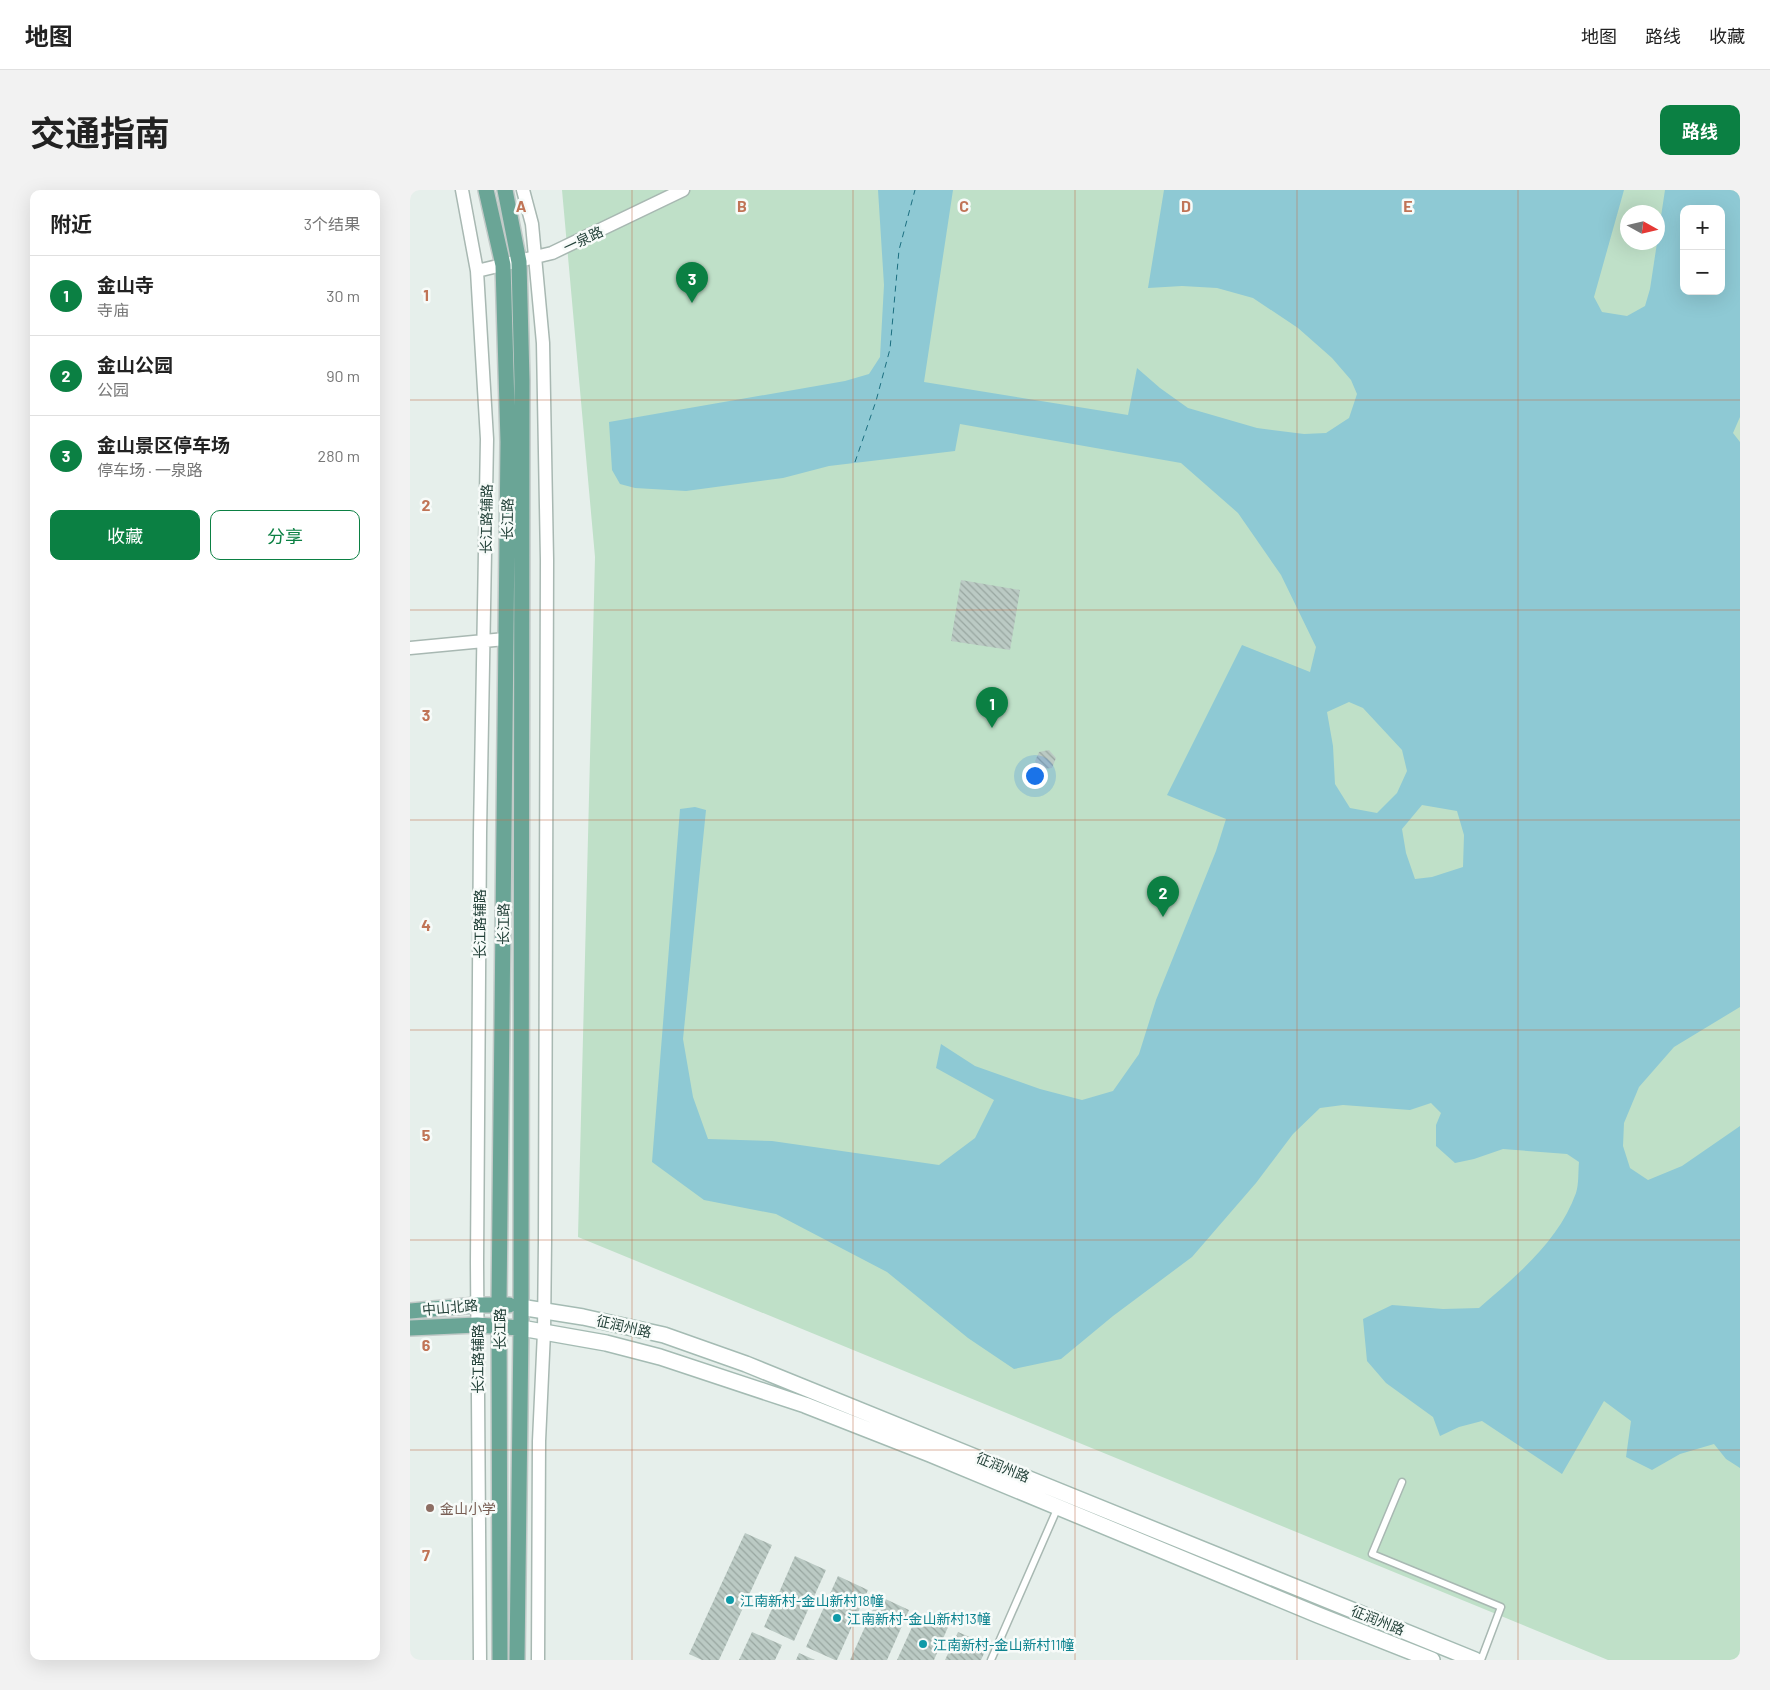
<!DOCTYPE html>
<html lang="zh">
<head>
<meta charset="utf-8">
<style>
  :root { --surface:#fff; --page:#f2f2f2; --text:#222; --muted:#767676; --line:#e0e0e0; --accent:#0b8043 }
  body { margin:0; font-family:Barlow,"Noto Sans SC",sans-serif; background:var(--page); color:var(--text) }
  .controls { position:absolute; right:15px; top:15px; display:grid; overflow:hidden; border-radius:10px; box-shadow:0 5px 20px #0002 }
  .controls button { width:45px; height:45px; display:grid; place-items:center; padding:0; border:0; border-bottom:1px solid var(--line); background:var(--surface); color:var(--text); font:25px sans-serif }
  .compass { position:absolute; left:1210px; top:15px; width:45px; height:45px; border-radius:50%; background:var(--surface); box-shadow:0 5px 20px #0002; rotate:98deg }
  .you { position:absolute; left:624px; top:585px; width:18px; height:18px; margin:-12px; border:4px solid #fff; border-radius:50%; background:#1a73e8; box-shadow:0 0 0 8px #1a73e833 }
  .badge { display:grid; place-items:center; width:32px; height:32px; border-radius:50%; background:var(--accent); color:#fff; font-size:16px; font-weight:700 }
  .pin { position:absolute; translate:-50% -41px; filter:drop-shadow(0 1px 2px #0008) }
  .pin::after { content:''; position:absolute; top:26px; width:18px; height:15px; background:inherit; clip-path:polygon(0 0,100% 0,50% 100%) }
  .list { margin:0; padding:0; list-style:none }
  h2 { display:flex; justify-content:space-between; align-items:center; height:65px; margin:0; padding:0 20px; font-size:21px }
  h2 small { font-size:16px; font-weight:400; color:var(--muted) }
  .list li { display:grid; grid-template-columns:32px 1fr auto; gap:15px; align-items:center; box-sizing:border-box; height:80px; padding:0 20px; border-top:1px solid var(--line) }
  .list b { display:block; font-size:19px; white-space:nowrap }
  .list p { margin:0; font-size:16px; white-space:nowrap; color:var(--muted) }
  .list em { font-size:16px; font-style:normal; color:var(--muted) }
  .actions { display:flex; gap:10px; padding:15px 20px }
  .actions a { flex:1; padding:11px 0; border:1px solid var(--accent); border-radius:10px; text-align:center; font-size:18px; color:var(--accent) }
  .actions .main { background:var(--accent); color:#fff }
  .map { position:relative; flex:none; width:1330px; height:1470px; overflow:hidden; border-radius:10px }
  header { display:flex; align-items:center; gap:30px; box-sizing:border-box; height:70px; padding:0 25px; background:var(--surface); border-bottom:1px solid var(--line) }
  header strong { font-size:24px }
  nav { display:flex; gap:28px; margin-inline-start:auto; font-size:18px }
  .intro { display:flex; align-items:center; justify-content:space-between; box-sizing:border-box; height:120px; padding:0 30px }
  h1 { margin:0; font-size:35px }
  .button { padding:12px 22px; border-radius:10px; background:var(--accent); color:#fff; font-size:18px; font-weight:700 }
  main { display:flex; gap:30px; padding:0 30px }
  aside { flex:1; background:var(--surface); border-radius:10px; box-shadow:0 5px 20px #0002 }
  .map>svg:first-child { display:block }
</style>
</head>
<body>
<header>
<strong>地图</strong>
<nav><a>地图</a><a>路线</a><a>收藏</a></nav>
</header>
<div class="intro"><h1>交通指南</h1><a class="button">路线</a></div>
<main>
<aside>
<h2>附近<small>3个结果</small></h2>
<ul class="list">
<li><span class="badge">1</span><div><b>金山寺</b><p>寺庙</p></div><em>30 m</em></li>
<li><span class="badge">2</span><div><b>金山公园</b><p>公园</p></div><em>90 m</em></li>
<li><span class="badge">3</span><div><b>金山景区停车场</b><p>停车场 · 一泉路</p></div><em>280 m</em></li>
</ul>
<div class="actions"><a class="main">收藏</a><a>分享</a></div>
</aside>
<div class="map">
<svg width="1330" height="1470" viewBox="0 0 1330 1470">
  <defs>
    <pattern id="building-back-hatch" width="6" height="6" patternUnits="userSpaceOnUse" patternTransform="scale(1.25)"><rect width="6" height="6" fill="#bbcac4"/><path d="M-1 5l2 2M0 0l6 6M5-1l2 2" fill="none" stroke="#98a6a0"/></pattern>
  </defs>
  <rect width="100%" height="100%" fill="#e6efeb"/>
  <!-- park -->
  <path fill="#bfe0c8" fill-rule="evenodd" d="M 152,0 L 1330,0 L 1330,1470 L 1198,1470 L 168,1047 L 185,367 ZM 1274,19 L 1311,19 L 1311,101 L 1274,101 ZM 1218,22 L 1248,22 L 1248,52 L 1218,52 Z"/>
  <!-- water -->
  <path fill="#8ec9d4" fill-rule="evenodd" d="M 468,0 L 543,0 L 514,192 L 718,225 L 727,178 L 750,198 L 778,218 L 847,238 L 894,244 L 916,243 L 939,228 L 947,204 L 941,190 L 922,168 L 888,138 L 843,108 L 807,98 L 772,96 L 738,98 L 754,0 L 1214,0 L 1184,107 L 1192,122 L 1217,126 L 1235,116 L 1240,99 L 1255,0 L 1330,0 L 1330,227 L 1323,243 L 1330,252 L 1330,817 L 1264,857 L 1229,897 L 1214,933 L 1213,956 L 1220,978 L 1238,990 L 1272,976 L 1330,936 L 1330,1278 L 1316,1269 L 1304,1254 L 1270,1264 L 1242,1280 L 1216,1267 L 1221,1231 L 1194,1211 L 1152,1284 L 1072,1231 L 1049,1237 L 1030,1246 L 1023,1227 L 976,1193 L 957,1171 L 953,1129 L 982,1115 L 1033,1119 L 1069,1118 C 1106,1086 1149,1051 1166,1003 C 1169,994 1168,982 1169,972 L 1157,964 L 1093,959 L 1064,969 L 1045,973 L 1026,956 L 1026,935 L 1031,923 L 1021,913 L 1000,920 L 933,915 L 910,918 L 883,944 L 846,993 L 782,1067 L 703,1126 L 651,1169 L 604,1179 L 558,1148 L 477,1082 L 366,1024 L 294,1010 L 242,972 L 270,619 L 285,617 L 296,620 L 273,849 L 283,907 L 298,949 L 362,951 L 529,975 L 565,948 L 584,910 L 526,878 L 531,854 L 565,876 L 630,899 L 672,910 L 703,901 L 729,864 L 746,810 L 806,661 L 816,629 L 757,605 L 832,455 L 900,482 L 906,457 L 871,385 L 828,323 L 771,273 L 550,234 L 545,261 L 419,276 L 373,288 L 276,301 L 225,298 L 210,294 L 202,280 L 199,232 L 435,191 L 459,184 L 470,167 L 474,95 ZM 1274,19 L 1311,19 L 1311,101 L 1274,101 ZM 939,512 L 953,518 L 992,560 L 997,581 L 987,603 L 967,623 L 940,618 L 925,594 L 923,556 L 917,522 ZM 1012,615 L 1047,621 L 1054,645 L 1053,677 L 1022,687 L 1005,689 L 996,663 L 992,639 Z"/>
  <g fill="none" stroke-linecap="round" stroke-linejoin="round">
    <!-- ferry -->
    <path stroke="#1c6f80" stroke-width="1" stroke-dasharray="6 5" stroke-linecap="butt" d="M 445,272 L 466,211 L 480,159 L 489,60 L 505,0"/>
  </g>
  <!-- building -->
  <path fill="url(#building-back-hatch)" d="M 551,390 L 610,400 L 600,460 L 541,451 Z
    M 639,560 L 646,568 L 642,578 L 632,579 L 625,571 L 629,562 Z
    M 335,1343 L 362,1355 L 309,1470 L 292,1470 L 279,1464 Z
    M 385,1366 L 416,1380 L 384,1451 L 354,1437 Z
    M 428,1386 L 458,1400 L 427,1470 L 425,1470 L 396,1457 Z
    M 469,1406 L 499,1420 L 477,1470 L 440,1470 Z
    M 508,1424 L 538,1437 L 524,1470 L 487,1470 Z
    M 342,1442 L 372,1455 L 365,1470 L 329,1470 Z
    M 548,1442 L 578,1455 L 571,1470 L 535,1470 Z
    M 389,1463 L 405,1470 L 386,1470 Z"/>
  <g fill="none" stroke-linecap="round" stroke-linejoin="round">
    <!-- service casing -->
    <g stroke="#a8b8b2" stroke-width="9">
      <path id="service" d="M 992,1292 L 962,1364 L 1091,1417 L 1071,1470
        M 581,1470 L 648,1317"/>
    </g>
    <!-- minor casing -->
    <g stroke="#a8b8b2" stroke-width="15">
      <path id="minor" d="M 52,0 L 67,81 L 77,249 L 70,643 L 67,1073 L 70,1470
        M 113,0 L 122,34 L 133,153 L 137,370 L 135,1051 L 134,1142 L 129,1251 L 128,1470
        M 67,81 L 142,63 L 273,0
        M 0,458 L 95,449"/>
    </g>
    <!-- secondary casing -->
    <g stroke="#a4bbb3" stroke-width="18">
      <path id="secondary" d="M 110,1117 L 173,1127 L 254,1145 L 336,1174 L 1065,1470
        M 111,1138 L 196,1153 L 250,1167 L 395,1215 L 520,1264 L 908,1425 L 1022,1470"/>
    </g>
    <!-- primary casing -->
    <g stroke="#c2cac8" stroke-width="18">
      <path id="primary" d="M 76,0 L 93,75 L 98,252 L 89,1114 L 90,1470
        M 95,0 L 109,72 L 112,191 L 111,1138 L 107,1470
        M 0,1121 L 67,1115 L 99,1115
        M 0,1138 L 67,1135 L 111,1138"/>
    </g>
    <!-- service -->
    <use href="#service" stroke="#fff" stroke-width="6"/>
    <!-- minor -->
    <use href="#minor" stroke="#fff" stroke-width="12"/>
    <!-- secondary -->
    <use href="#secondary" stroke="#fff" stroke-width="15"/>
    <!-- primary -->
    <use href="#primary" stroke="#6aa596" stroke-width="15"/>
  </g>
  <!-- grid -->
  <path fill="none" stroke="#c07456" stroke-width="1" stroke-opacity="0.55" d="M 222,0 L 222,1470M 443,0 L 443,1470M 665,0 L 665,1470M 887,0 L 887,1470M 1108,0 L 1108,1470M 0,210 L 1330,210M 0,420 L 1330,420M 0,630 L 1330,630M 0,840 L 1330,840M 0,1050 L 1330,1050M 0,1260 L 1330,1260"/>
  <!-- markers -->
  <circle fill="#8d6e63" stroke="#f7fbf9" stroke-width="2" cx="20" cy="1318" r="5"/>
  <g fill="#0f9aa8" stroke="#f7fbf9" stroke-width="2">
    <circle cx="320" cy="1410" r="5"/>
    <circle cx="427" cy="1428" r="5"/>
    <circle cx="513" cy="1454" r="5"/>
  </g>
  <g text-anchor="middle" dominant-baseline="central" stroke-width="5" stroke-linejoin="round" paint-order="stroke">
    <!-- street labels -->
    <g font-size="14" fill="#24423a" stroke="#f7fbf9">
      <text transform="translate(173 49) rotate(-25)">一泉路</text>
      <text transform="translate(76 329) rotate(-89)">长江路辅路</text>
      <text transform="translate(97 329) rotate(-89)">长江路</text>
      <text transform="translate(69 734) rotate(-90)">长江路辅路</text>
      <text transform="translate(93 734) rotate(-89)">长江路</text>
      <text transform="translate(40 1117) rotate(-5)">中山北路</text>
      <text transform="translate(214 1136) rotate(13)">征润州路</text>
      <text transform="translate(89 1139) rotate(-90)">长江路</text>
      <text transform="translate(67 1169) rotate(-90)">长江路辅路</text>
      <text transform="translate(593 1277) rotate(22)">征润州路</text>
      <text transform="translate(968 1430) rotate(22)">征润州路</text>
    </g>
    <!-- education labels -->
    <g font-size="14" fill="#785e54" stroke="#f7fbf9" text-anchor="start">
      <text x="30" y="1318">金山小学</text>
    </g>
    <!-- culture labels -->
    <g font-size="14" fill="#0d838f" stroke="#f7fbf9" text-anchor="start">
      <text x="330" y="1410">江南新村-金山新村18幢</text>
      <text x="437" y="1428">江南新村-金山新村13幢</text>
      <text x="523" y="1454">江南新村-金山新村11幢</text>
    </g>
  </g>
  <g font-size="16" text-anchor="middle" font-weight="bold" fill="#c07456" stroke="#f7fbf9" stroke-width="5" stroke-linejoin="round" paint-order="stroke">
    <text x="111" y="22">A</text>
    <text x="332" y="22">B</text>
    <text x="554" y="22">C</text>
    <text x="776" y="22">D</text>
    <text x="998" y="22">E</text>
    <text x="16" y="111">1</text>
    <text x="16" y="321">2</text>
    <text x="16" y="531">3</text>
    <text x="16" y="741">4</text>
    <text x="16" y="951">5</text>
    <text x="16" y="1161">6</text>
    <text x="16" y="1371">7</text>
  </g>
</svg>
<div class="controls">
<button>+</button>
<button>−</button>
</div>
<svg class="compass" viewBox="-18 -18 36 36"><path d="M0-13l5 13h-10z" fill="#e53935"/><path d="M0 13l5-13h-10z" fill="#767676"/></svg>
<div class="you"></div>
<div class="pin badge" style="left:582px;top:538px">1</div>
<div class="pin badge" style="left:753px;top:727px">2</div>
<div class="pin badge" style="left:282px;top:113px">3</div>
</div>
</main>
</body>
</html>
